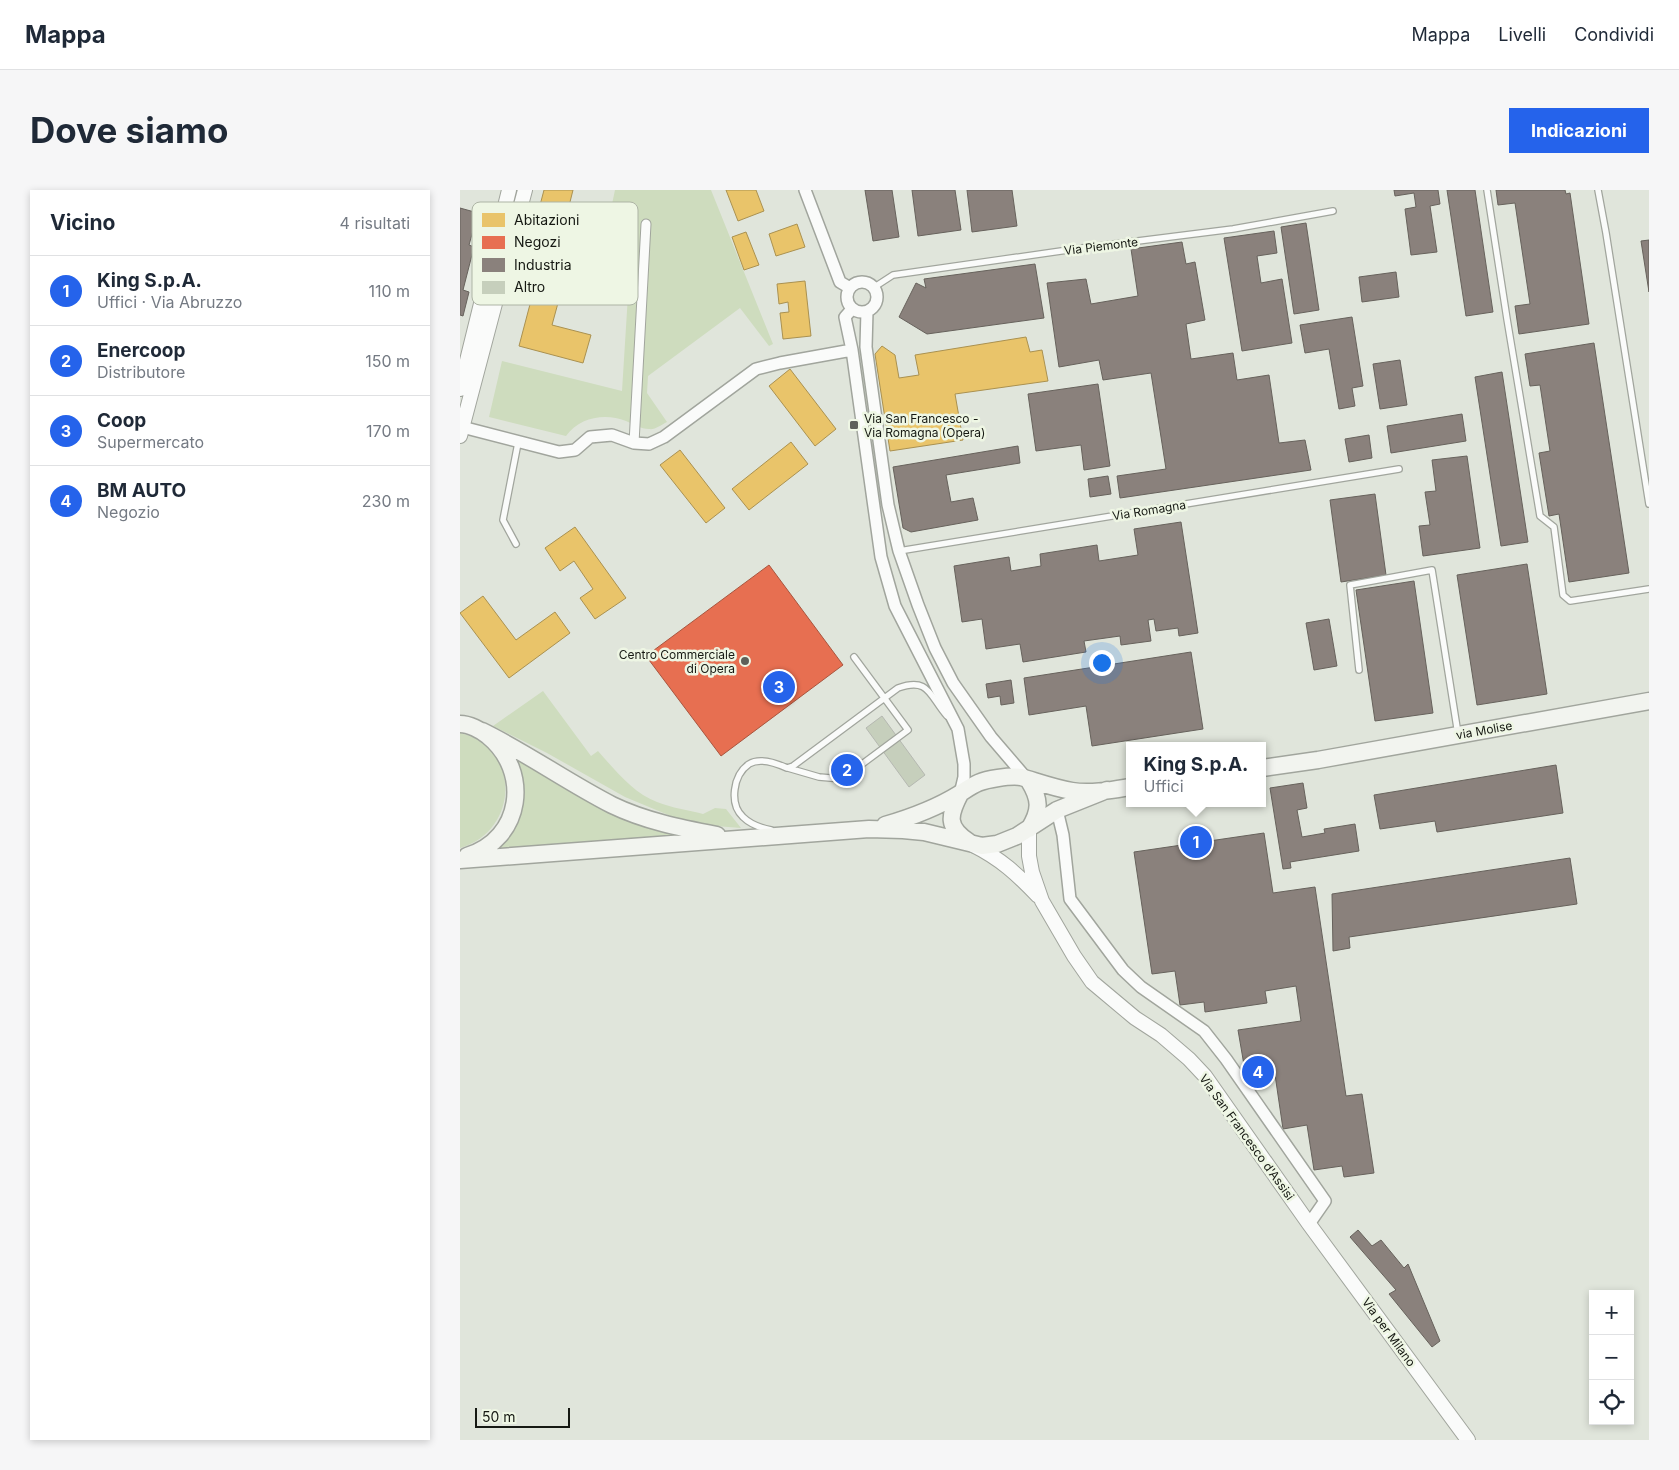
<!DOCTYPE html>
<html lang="it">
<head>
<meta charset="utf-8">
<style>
  :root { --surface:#fff; --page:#f6f6f7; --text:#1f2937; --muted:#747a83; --line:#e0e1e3; --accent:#2563eb }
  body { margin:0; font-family:Inter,sans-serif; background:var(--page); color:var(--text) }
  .controls { position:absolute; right:15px; bottom:15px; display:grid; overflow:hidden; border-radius:0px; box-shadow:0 2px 8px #0003 }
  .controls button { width:45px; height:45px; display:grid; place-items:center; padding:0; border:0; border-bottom:1px solid var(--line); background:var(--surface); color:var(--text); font:25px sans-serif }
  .scale { position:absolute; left:15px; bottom:12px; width:95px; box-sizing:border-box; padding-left:5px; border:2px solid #161913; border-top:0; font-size:14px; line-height:18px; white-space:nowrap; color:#161913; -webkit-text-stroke:4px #eef6e4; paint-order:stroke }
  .you { position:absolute; left:641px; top:472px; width:18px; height:18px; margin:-12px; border:4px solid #fff; border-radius:50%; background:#1a73e8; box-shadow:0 0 0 8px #1a73e833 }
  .badge { display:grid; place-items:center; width:32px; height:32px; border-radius:50%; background:var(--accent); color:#fff; font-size:16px; font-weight:700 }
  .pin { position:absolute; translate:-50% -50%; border:2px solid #fff; box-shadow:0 1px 5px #0006 }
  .popup { position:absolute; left:666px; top:552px; width:140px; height:65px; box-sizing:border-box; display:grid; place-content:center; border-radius:0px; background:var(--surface); filter:drop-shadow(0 1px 4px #0005); font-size:16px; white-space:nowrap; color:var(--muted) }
  .popup b { font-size:19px; color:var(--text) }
  .popup::after { content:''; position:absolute; left:50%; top:100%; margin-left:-10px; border:10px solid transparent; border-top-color:var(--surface) }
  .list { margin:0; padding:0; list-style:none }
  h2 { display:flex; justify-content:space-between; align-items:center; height:65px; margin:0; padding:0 20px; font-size:21px }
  h2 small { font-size:16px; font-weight:400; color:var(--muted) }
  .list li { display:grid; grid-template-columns:32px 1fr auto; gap:15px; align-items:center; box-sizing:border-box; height:70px; padding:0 20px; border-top:1px solid var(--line) }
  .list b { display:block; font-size:19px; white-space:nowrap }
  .list p { margin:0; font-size:16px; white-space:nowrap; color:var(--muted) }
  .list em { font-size:16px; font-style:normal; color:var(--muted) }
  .icon { flex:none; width:28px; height:28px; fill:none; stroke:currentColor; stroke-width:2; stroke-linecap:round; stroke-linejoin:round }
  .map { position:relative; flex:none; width:1189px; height:1250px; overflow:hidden; border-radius:0px }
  header { display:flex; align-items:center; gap:30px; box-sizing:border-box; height:70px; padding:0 25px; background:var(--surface); border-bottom:1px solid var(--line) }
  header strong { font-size:24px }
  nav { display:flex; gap:28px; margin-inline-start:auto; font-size:18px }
  .intro { display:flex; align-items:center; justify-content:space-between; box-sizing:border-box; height:120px; padding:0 30px }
  h1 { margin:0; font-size:35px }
  .button { padding:12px 22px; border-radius:0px; background:var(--accent); color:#fff; font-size:18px; font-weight:700 }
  main { display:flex; gap:30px; padding:0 30px }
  aside { flex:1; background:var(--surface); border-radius:0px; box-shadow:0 2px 8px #0003 }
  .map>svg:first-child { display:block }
</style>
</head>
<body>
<header>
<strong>Mappa</strong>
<nav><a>Mappa</a><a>Livelli</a><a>Condividi</a></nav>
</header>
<div class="intro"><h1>Dove siamo</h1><a class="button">Indicazioni</a></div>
<main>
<aside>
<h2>Vicino<small>4 risultati</small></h2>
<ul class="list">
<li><span class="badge">1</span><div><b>King S.p.A.</b><p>Uffici · Via Abruzzo</p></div><em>110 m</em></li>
<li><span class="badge">2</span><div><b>Enercoop</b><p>Distributore</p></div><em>150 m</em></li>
<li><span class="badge">3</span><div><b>Coop</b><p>Supermercato</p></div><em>170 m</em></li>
<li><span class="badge">4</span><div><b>BM AUTO</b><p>Negozio</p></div><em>230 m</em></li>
</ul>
</aside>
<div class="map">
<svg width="1189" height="1250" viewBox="0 0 1189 1250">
  <rect width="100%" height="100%" fill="#e0e5db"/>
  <!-- green -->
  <path fill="#cedcbe" d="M 155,0 L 251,0 L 313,154 L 309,156 L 280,118 L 188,186 L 187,203 L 207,232 C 201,235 195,240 189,239 C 181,239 173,234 166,231 C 145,223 120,227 106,246 L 29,227 L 42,171 L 162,201 L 170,73 L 141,66 Z
    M 83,501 L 131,566 L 138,561 C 155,580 173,603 197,612 C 212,618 228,620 243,624 L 255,618 L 266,619 L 281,638 L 230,634 L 165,607 L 87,563 L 33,536 Z
    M 0,543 C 61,556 60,641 0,658 Z
    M 56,568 L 222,646 L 32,661 C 39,656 47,650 52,643 C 66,619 66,593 56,568 Z"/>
  <!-- homes -->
  <path fill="#e9c46a" stroke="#aa9150" d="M 84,0 L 113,0 L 108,20 L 115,22 L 107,49 L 86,44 L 91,22 L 79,19 Z
    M 266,0 L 296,0 L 304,21 L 278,31 Z
    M 337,34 L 345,57 L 316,66 L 309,44 Z
    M 286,42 L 299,75 L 284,80 L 272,47 Z
    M 83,65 L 138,79 L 130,109 L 101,102 L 92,135 L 131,145 L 123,173 L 59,156 Z
    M 345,91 L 351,146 L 323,149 L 320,123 L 329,122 L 328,112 L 319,114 L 317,94 Z
    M 566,147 L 570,162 L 582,160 L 588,191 L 495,204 L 503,250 L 430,261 L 415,164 L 422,156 L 435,165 L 439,188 L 459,185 L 455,165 Z
    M 330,179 L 376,239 L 355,256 L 309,196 Z
    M 331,252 L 348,274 L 289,320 L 272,299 Z
    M 220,260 L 265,318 L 246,333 L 200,275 Z
    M 115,337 L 166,408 L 135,429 L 120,408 L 133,399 L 114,371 L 100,381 L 85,358 Z
    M 23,406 L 56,450 L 95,422 L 110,443 L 49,488 L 0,423 Z"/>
  <!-- shops -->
  <path fill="#e76f51" stroke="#a8553e" d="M 309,375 L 383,475 L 261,566 L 186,466 Z"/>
  <!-- industry -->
  <path fill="#8a817c" stroke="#67625c" d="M 405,0 L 432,0 L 439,47 L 413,51 Z
    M 452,0 L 495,0 L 501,40 L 458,46 Z
    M 507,0 L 552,0 L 557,36 L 512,42 Z
    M 934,0 L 978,0 L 980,14 L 970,16 L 977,62 L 951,65 L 945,19 L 956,17 L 954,3 L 935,6 Z
    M 987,0 L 1015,0 L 1033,122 L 1006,126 Z
    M 1036,0 L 1105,0 L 1106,4 L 1110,3 L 1129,134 L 1059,144 L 1055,116 L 1070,114 L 1055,13 L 1038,15 Z
    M 0,18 L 18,23 L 9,55 L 14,57 L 3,100 L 9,102 L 3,126 L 0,125 Z
    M 846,33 L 859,120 L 834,124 L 821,37 Z
    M 814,41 L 817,63 L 797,66 L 801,93 L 822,89 L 832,153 L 782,161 L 764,48 Z
    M 1189,50 L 1189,102 L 1181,51 Z
    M 722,52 L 726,74 L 735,72 L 745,130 L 726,134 L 731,169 L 773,163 L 777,190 L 809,185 L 819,253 L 845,250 L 851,280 L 660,308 L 657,286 L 706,279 L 691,183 L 643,190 L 639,170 L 599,177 L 587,93 L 626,89 L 631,114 L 678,106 L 671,59 Z
    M 575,74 L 584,128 L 467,144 L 439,127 L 456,93 L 466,98 L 464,89 Z
    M 936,82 L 939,107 L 902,112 L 899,87 Z
    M 892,127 L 903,196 L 892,198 L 895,216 L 879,219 L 869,159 L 845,163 L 840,135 Z
    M 1134,153 L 1169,383 L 1109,392 L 1099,324 L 1089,326 L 1079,263 L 1090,261 L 1080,195 L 1070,196 L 1065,164 Z
    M 940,170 L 947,215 L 920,219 L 913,174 Z
    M 1042,182 L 1068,352 L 1041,356 L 1015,187 Z
    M 638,194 L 650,276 L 624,280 L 621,255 L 576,261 L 568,204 Z
    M 1002,224 L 1006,251 L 931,263 L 927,236 Z
    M 909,245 L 912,268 L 889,272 L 885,249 Z
    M 558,256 L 560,273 L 486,285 L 491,312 L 513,308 L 518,330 L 451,342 L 443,338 L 433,277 Z
    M 1007,266 L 1020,358 L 963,366 L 959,336 L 970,335 L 965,302 L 976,301 L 972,270 Z
    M 648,286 L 651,304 L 630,307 L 628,289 Z
    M 915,304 L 926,385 L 881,392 L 870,310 Z
    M 721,332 L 738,443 L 719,446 L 718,438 L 696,441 L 694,429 L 688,430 L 691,451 L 661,455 L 660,446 L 624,451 L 626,462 L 563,472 L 560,454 L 526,459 L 522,429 L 502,432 L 494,376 L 549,367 L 551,381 L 581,376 L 580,364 L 637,355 L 639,371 L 678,365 L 674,339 Z
    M 1067,374 L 1087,504 L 1017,515 L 997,385 Z
    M 954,391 L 973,523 L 915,531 L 896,400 Z
    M 869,429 L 877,476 L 854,480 L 846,433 Z
    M 731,462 L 743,539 L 632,556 L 626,516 L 569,525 L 564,488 Z
    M 551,490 L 554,513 L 541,515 L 540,506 L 528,508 L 526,494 Z
    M 1096,575 L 1103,623 L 977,642 L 975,631 L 920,639 L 914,605 Z
    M 843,593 L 847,618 L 837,620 L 842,647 L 865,643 L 864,639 L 895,634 L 899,661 L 830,672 L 831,678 L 823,679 L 810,598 Z
    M 804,643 L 813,703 L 855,697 L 886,906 L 902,904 L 914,983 L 884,987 L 882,976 L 854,980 L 847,935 L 823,939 L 813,871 L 784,875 L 778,840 L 841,831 L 836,796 L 805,801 L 807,813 L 745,822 L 744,812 L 720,815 L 715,781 L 692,784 L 674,662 Z
    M 1110,668 L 1117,714 L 889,747 L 890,758 L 873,761 L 872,704 Z
    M 898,1040 L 912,1056 L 921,1050 L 944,1078 L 948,1074 L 980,1151 L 972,1157 L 929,1104 L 936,1100 L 890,1047 Z"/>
  <!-- building -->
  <path fill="#c6cfbc" stroke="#b5b8b1" d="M 422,526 L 465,585 L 449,597 L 406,538 Z"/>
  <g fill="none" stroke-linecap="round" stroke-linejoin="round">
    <!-- service casing -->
    <g stroke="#a1a59d" stroke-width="8">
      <path id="service" d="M 1027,0 L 1047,129 L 1080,326 L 1094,337 L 1103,405 L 1110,411 L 1189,399
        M 1138,0 L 1146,43 L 1189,314
        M 413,98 L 433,85 L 622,58 L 773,39 L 873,21
        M 56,354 L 43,330 L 58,253
        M 439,361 L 939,279
        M 899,480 L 890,395 L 972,380 L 998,544
        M 328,578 L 359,587 L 382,589 L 448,540 L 394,467
        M 311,640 C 301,638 291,635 283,627 C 269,614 273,585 289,574 C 300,567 316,573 327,578 L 333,576 L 438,498 C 469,487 469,505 487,526"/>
    </g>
    <!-- pedestrian casing -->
    <g stroke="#a1a59d" stroke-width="11">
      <path id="pedestrian" d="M 174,253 L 186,34"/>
    </g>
    <!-- minor casing -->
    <g stroke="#a1a59d" stroke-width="14">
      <path id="minor" d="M 345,0 L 380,92 L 390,98
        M387 107a15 15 0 1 1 30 0a15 15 0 1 1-30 0Z
        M 392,119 L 385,127 L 392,160 L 421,367 L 435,416 L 498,539 L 504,574 L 504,587 L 500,604
        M 407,121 L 406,157 L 428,315 L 439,361 L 458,415 L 475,458 L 493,493 L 531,547 L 567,589
        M 2,237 L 99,262 L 115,260 L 130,247 L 152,245 L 174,253 L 189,254 L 204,247 L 296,179 L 320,173 L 392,160
        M 597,620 L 603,645 L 610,709 L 663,780 L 681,797 L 744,841 L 766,869 L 865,1011 L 849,1034"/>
    </g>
    <!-- tertiary casing -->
    <g stroke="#a1a59d" stroke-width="16">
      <path id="tertiary" d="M 0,199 L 49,0
        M 0,246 L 65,0
        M 569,639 L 569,666 L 572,682 L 582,711 L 614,766 L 632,792 L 675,828 L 701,845 L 729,869 L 745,886 L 849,1034 L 1008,1250
        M 513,655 C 541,669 557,684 578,706"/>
    </g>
    <!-- secondary casing -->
    <g stroke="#a1a59d" stroke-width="19">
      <path id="secondary" d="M 0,534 C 9,534 21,540 28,546 C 71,581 63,649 7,666
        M 22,541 C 67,563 107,592 152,615 C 185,631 221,638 257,645
        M 802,578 L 858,570 L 1189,511
        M 569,591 C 580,609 581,620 569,639
        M 500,604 C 489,625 486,637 509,652
        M 425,635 C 449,628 478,617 499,604 C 515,594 518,591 538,588 C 545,587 554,586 561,587 C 578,592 594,598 612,601 C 631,604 652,600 670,597
        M 0,670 L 409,639 L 443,640 L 464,642 L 522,656 L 537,654 L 557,646 L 597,620 L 647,600"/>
    </g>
    <!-- service -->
    <use href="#service" stroke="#fafbfa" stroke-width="5.5"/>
    <!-- pedestrian -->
    <use href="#pedestrian" stroke="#fafbfa" stroke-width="9"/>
    <!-- minor -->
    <use href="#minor" stroke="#fafbfa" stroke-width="11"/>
    <!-- tertiary -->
    <use href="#tertiary" stroke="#fafbfa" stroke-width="14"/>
    <!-- secondary -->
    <use href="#secondary" stroke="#f2f4ef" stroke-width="16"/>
  </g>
  <!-- markers -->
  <g fill="#5d6059" stroke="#eef6e4" stroke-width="2">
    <rect x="389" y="230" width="10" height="10" rx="2.5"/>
    <circle cx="285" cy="471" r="5"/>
  </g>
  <g text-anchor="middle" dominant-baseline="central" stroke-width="5" stroke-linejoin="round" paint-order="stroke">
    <!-- street labels -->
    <g font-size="12" fill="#161913" stroke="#eef6e4">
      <text transform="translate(641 56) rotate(-7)">Via Piemonte</text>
      <text transform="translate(689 320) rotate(-9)">Via Romagna</text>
      <text transform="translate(1024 540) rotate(-10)">via Molise</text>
      <text transform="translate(787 947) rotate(54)">Via San Francesco d'Assisi</text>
      <text transform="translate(929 1142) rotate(54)">Via per Milano</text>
    </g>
    <!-- poi labels -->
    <g font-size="12" fill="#161913" stroke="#eef6e4" text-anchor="start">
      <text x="404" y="228">Via San Francesco -<tspan x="404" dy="14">Via Romagna (Opera)</tspan></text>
      <text x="275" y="464" text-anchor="end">Centro Commerciale<tspan x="275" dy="14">di Opera</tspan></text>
    </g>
  </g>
  <!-- legend -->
  <rect x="12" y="12" width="166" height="103" rx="8" fill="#eef6e4" stroke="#adb4a5" stroke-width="1"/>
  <rect x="22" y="23" width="23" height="14" fill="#e9c46a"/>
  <rect x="22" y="46" width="23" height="13" fill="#e76f51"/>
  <rect x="22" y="68" width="23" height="14" fill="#8a817c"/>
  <rect x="22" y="91" width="23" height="13" fill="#c6cfbc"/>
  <g font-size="14" fill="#161913">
    <text x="54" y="35">Abitazioni</text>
    <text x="54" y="57">Negozi</text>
    <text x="54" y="80">Industria</text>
    <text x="54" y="102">Altro</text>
  </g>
</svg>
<div class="controls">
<button>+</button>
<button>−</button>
<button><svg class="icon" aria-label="locate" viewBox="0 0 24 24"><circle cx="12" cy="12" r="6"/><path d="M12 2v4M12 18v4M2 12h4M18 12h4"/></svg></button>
</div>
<div class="scale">50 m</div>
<div class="you"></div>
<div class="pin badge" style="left:736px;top:652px">1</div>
<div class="popup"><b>King S.p.A.</b>Uffici</div>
<div class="pin badge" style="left:387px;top:580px">2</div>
<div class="pin badge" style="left:319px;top:497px">3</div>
<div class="pin badge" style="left:798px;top:882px">4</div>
</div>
</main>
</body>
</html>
